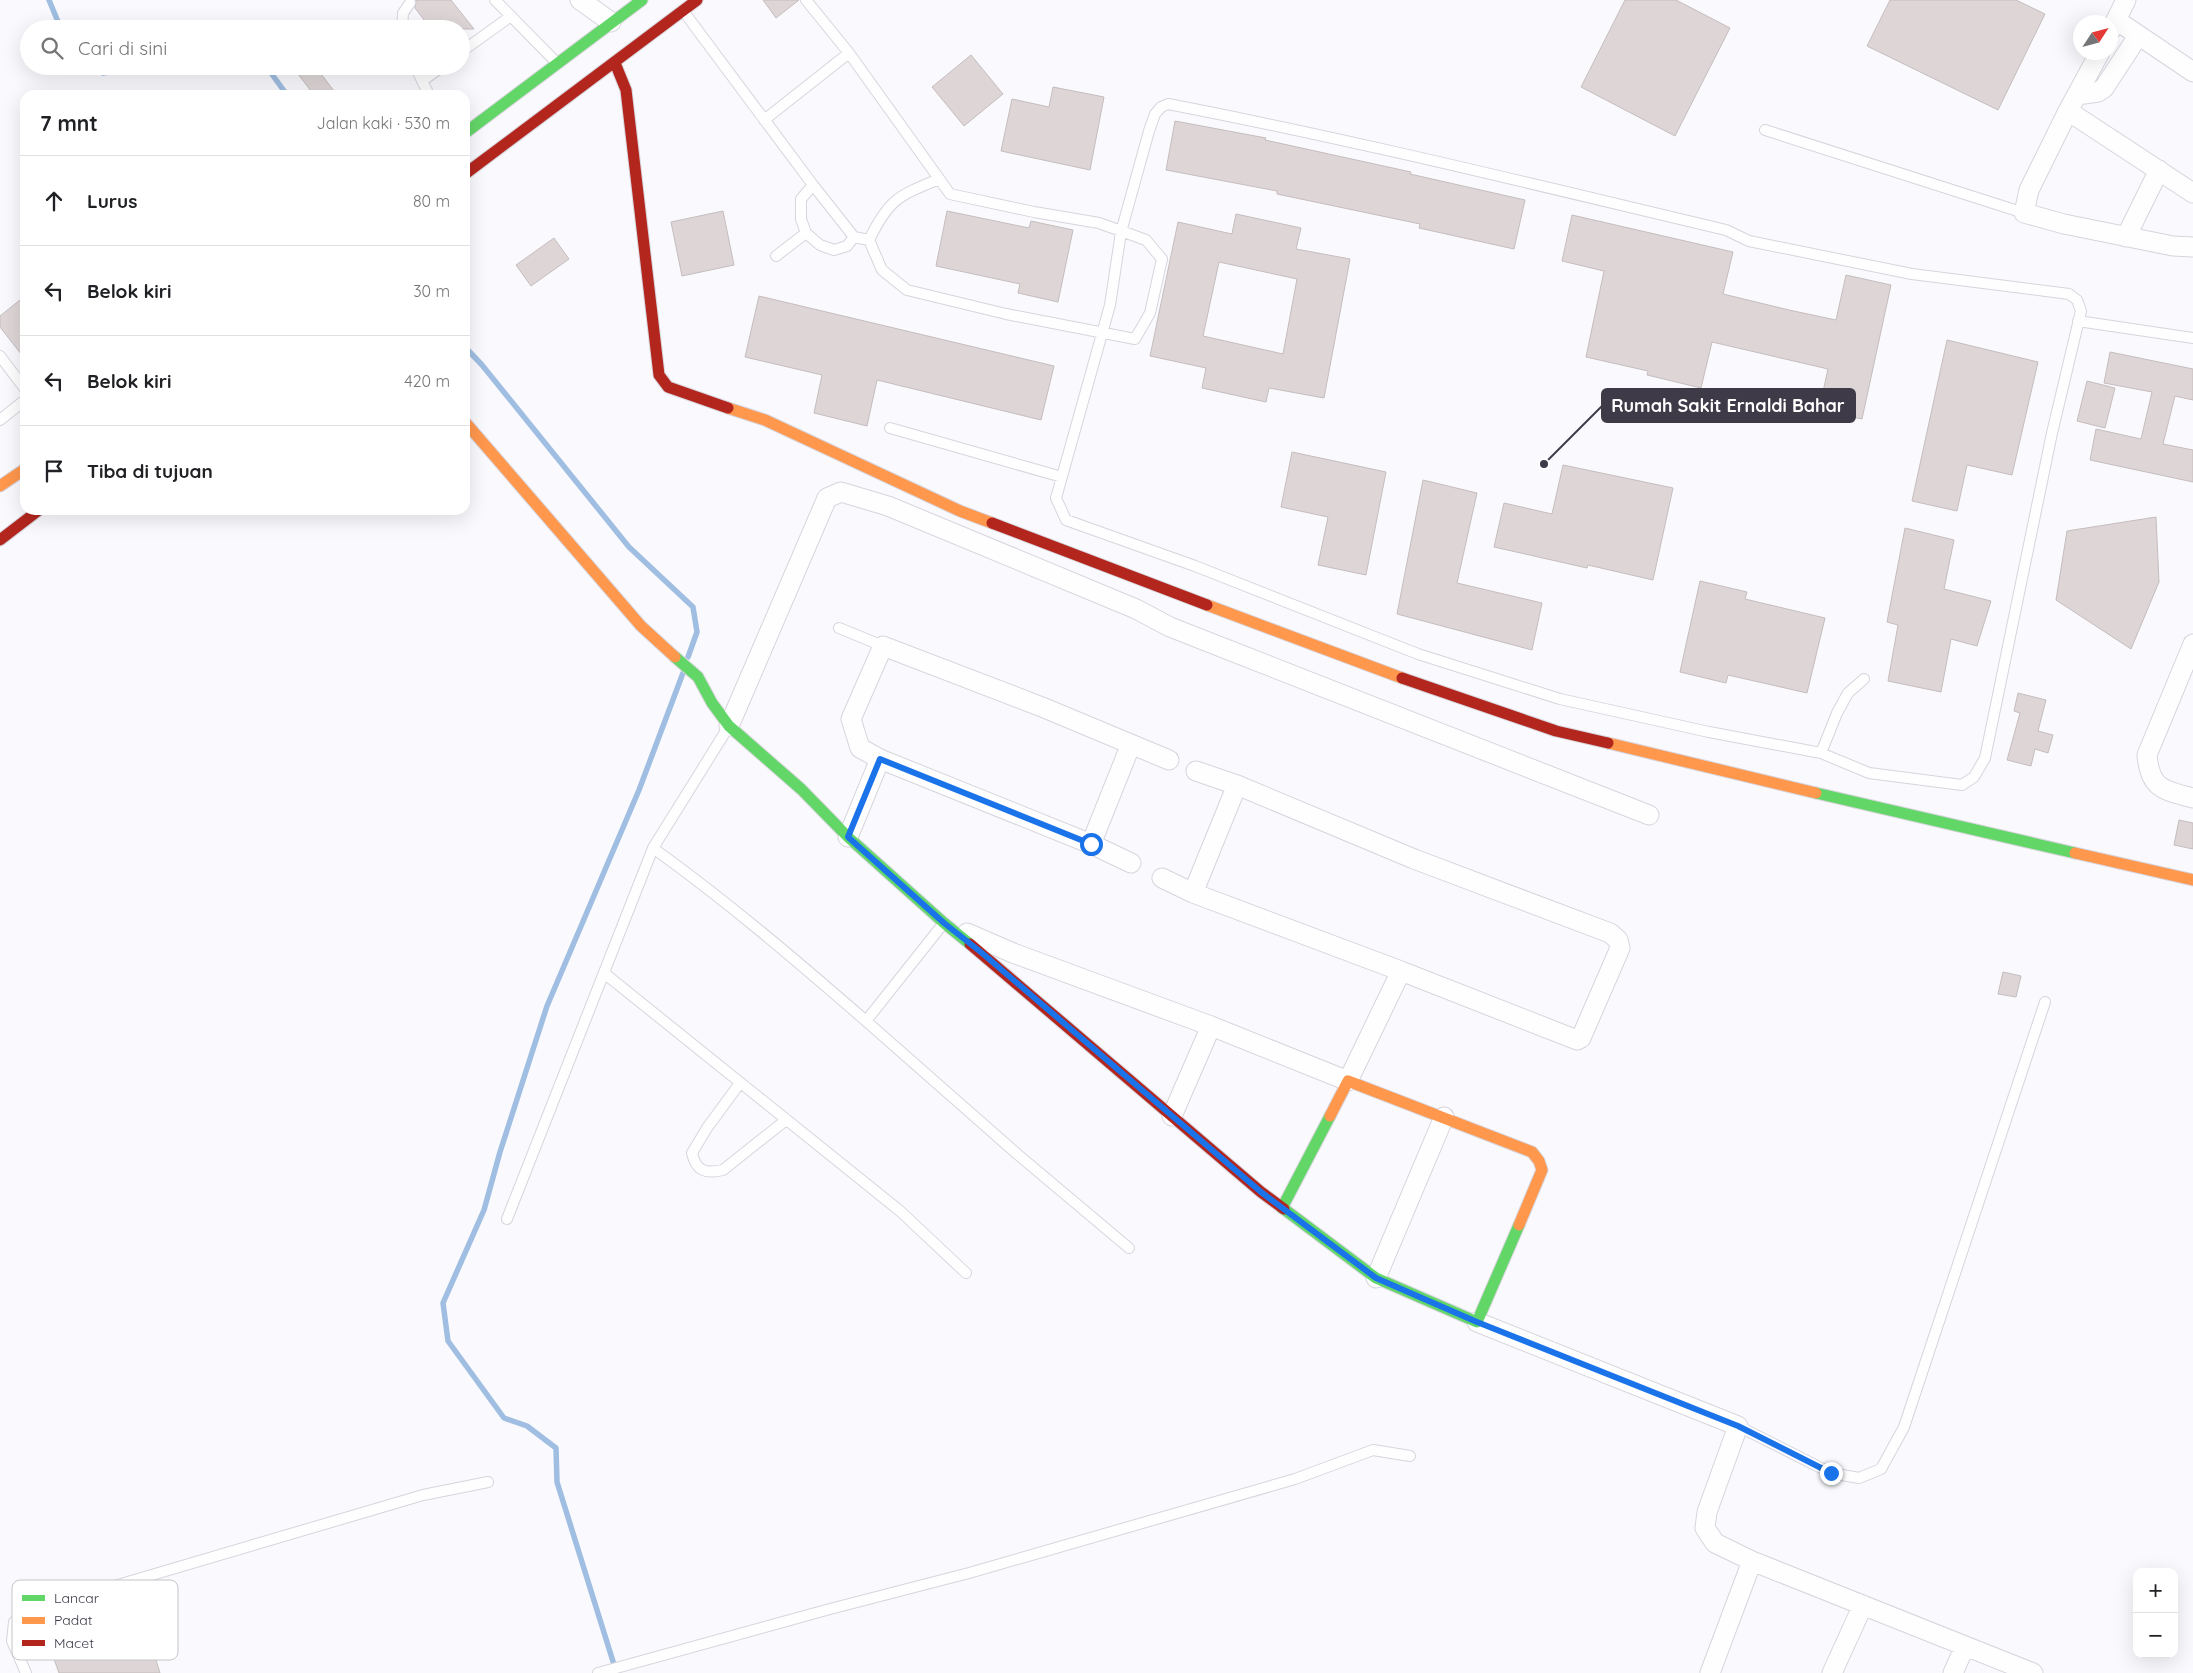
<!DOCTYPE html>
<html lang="id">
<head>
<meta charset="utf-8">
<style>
  :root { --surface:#fff; --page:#f6f6f6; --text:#202124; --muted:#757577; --line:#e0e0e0 }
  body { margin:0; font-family:Quicksand,sans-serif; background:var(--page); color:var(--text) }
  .controls { position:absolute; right:15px; bottom:15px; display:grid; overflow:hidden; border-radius:10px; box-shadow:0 5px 20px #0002 }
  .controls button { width:45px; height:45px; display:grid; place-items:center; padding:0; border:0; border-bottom:1px solid var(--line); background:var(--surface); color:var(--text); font:25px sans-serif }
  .compass { position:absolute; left:2073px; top:15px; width:45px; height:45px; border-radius:50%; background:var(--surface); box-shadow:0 5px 20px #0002; rotate:54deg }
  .stop { position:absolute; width:15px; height:15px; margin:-11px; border:4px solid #1a73e8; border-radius:50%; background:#fff }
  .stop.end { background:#1a73e8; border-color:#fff; box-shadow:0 1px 5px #0008 }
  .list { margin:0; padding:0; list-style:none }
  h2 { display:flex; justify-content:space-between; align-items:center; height:65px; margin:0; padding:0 20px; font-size:21px }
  h2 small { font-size:16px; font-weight:400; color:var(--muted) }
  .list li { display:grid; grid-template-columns:32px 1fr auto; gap:15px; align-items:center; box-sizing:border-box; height:90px; padding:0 20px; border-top:1px solid var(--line) }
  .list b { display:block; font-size:19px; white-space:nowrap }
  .list em { font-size:16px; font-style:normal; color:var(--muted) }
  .icon { flex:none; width:28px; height:28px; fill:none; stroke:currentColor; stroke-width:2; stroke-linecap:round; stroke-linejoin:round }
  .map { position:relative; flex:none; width:2193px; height:1673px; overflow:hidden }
  .search { position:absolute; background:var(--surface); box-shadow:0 5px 20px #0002; left:20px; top:20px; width:450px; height:55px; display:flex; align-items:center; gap:12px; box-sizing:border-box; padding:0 18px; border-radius:28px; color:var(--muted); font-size:19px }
  .panel { position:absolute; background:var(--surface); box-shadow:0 5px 20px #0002; left:20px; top:90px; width:450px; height:425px; border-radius:15px }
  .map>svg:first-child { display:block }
</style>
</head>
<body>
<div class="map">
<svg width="2193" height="1673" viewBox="0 0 2193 1673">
  <rect width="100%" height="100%" fill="#faf9fd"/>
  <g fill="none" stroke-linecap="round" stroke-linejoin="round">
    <!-- stream -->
    <path stroke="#9fbee1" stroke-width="5.5" d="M 49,0 L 61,29
      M 85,66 L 103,73 L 143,66
      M 266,66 L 287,95
      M 465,347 L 482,365 L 629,547 L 693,607 L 697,632 L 688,657
      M 616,1671 L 557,1482 L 556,1448 L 527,1426 L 504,1418 L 448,1341 L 443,1303 L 484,1210 L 500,1152 L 547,1006 L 639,790 L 683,673"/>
  </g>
  <!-- building -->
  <path fill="#ded6d6" stroke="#c5bdbd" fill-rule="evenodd" d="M 416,0 L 451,0 L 474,29 L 431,29 L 415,8 Z
    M 763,0 L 799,0 L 776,18 Z
    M 1625,0 L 1676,0 L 1730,28 L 1675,136 L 1581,87 Z
    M 1890,0 L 2016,0 L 2045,14 L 1998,110 L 1867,46 Z
    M 971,55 L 1003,94 L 964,126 L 932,87 Z
    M 292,66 L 315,66 L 337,95 L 314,95 Z
    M 1053,87 L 1104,97 L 1090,170 L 1001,151 L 1012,99 L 1049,107 Z
    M 1175,121 L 1266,138 L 1265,140 L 1411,172 L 1410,174 L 1525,200 L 1514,249 L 1419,228 L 1420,224 L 1277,194 L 1277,191 L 1166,170 Z
    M 723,211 L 734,265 L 682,276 L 671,222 Z
    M 947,211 L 1029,228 L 1031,221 L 1073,230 L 1058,302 L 1018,293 L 1020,284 L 936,266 Z
    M 1236,214 L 1301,228 L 1296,249 L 1350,259 L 1324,398 L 1269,388 L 1266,402 L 1202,388 L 1206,368 L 1150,356 L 1178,222 L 1232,234 ZM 1219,262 L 1297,279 L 1283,354 L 1203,336 Z
    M 1572,215 L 1733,252 L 1723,294 L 1789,310 L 1836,320 L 1846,275 L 1891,285 L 1862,419 L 1819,410 L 1828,369 L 1712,342 L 1701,388 L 1647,375 L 1648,371 L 1586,357 L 1604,271 L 1562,261 Z
    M 554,238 L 569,259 L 531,286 L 516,265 Z
    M 25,296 L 25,359 L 0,327 L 0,316 Z
    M 759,296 L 1054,366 L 1041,420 L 877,380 L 867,426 L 814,413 L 822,375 L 745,357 Z
    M 1947,340 L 2038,362 L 2012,475 L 1967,465 L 1957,511 L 1912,501 Z
    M 2110,352 L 2193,369 L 2193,400 L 2175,396 L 2163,444 L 2193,450 L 2193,482 L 2090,460 L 2096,429 L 2141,439 L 2152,392 L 2104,383 Z
    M 2087,381 L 2115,388 L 2105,428 L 2077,421 Z
    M 1292,452 L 1386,472 L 1366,575 L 1318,565 L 1328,517 L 1281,507 Z
    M 1563,465 L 1673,488 L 1653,580 L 1588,565 L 1587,568 L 1494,547 L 1504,503 L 1552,514 Z
    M 1423,480 L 1477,493 L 1457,583 L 1542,603 L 1532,650 L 1397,614 Z
    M 2156,517 L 2159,582 L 2131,649 L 2056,600 L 2067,531 Z
    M 1905,528 L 1954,540 L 1944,589 L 1991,601 L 1977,646 L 1951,639 L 1941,692 L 1888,681 L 1898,625 L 1887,622 Z
    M 1700,581 L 1747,592 L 1745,599 L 1825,618 L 1807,693 L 1728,675 L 1726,683 L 1680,672 Z
    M 2018,693 L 2046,700 L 2038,731 L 2053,735 L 2048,753 L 2035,749 L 2031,766 L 2007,760 L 2020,713 L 2014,711 Z
    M 2179,820 L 2193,823 L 2193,849 L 2174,845 Z
    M 2003,972 L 2021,976 L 2016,997 L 1998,994 Z
    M 147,1631 L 160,1673 L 59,1673 L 54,1659 Z"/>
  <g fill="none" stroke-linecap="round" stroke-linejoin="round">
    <!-- lane casing -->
    <g stroke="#d7d5dd" stroke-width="12">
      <path id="lane" d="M 495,0 L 557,63
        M 806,0 L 849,53 L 950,194 L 1034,212 L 1099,223 L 1146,240 L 1162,259 L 1150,313 L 1135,339 L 1006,314 L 907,290 L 882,270 L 869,240
        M 684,12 L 813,185 L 854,237 L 869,240 C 889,199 898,196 939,179
        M 402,29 L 403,13 L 410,3
        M 461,52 L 511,16
        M 415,66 L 429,95
        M 422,81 L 443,66
        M 1168,104 C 1355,140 1540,186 1726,230 L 1749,241 L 1912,274 L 2069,294 L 2077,300 L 2081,311 L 2052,433 L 1985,758 L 1974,777 L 1962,785 L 1869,773 L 1821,753 L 1709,732 L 1560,699 L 1418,654 L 1195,566 L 1066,520 L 1056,498 L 1110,305 L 1121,232 L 1149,131 L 1155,114 L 1161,107 Z
        M 764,120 L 849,53
        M 1765,130 L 2024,213
        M 813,185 L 801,199 L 801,219 L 806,233 L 820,245 L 834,250 L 847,246 L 854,237
        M 776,256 L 806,233
        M 2078,321 L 2193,338
        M 0,356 L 25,389
        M 0,420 L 25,400
        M 890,428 L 1062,477
        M 839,628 L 883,646
        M 729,726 L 653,848 C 728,902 797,961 866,1021 L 943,924
        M 1821,753 L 1837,713 L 1848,693 L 1864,679
        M 604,973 L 900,1211 L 966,1273
        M 866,1021 L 1016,1153 L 1129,1248
        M 740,1083 L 707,1128 L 692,1153 C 696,1171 705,1174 723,1170 L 786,1120
        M 507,1219 L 653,848
        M 1738,1426 L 1831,1473 L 1859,1478 L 1881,1469 L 1904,1427 L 2045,1002
        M 26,1673 L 12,1641 L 14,1622 L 19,1618 L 94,1592 L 423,1495 L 488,1482
        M 598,1673 L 830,1609 L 969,1573 L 1295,1479 L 1373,1450 L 1410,1456"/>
    </g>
    <!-- street casing -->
    <g stroke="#d7d5dd" stroke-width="21">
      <path id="street" d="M 580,0 L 611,22
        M 2116,20 L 2193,72
        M 2111,30 L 2126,0
        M 2100,52 L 2068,111 L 2193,193
        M 2077,95 L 2098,92 L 2104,88 L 2138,36
        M 2068,111 L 2029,190 L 2024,213 L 2064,224 L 2173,246 L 2193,247
        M 2126,237 L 2159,170
        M 2193,644 L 2147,755 C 2150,789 2163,790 2193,798
        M 729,726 L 827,498 L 841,492 L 888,506 L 1136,609 L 1170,627 L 1649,815
        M 880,759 L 860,748 L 851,719 L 883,646 L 1042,707 L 1169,760
        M 1196,771 L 1237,785 L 1414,859 L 1610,933 L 1618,940 L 1620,948 L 1581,1038 L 1577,1040 L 1401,971
        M 848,837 L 880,759 L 1091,844 L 1131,863
        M 1091,844 L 1131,744
        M 1193,893 L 1237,785
        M 967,933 L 1013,953 L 1211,1026 L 1348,1081 L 1401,971 L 1193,893 L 1162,878
        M 1172,1116 L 1211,1026
        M 1376,1278 L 1444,1117
        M 1477,1322 L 1738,1426 L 1707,1512 L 1705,1528 L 1715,1543 L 1752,1561 L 2033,1673
        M 1710,1673 L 1752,1561
        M 1832,1673 L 1863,1605
        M 1953,1673 L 1965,1646"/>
    </g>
    <!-- fast casing -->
    <g stroke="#d7d5dd" stroke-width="13">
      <path id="fast" d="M 465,133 L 642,0
        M 675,657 L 698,677 L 712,703 L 729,726 L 801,789 L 848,837 L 944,923 L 970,944
        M 1816,793 L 2075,853
        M 1282,1208 L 1330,1116
        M 1284,1209 L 1376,1278 L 1477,1322 L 1519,1225"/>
    </g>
    <!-- slow casing -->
    <g stroke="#d7d5dd" stroke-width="13">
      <path id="slow" d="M 728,408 L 765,420 L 960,511 L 992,523
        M 465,422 L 641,626 L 675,657
        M 0,486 L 25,469
        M 1207,605 L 1402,678
        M 1608,743 L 1816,793
        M 2075,853 L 2193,880
        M 1330,1116 L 1348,1081 L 1532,1152 L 1539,1161 L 1542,1170 L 1519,1225"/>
    </g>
    <!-- jam casing -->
    <g stroke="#d7d5dd" stroke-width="13">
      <path id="jam" d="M 615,63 L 626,90 L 659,375 L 668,387 L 728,408
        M 465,174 L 697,0
        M 992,523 L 1207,605
        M 0,540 L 39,510
        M 1402,678 L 1556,731 L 1608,743
        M 970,944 L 1261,1192 L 1284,1209"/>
    </g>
    <!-- lane -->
    <use href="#lane" stroke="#fefeff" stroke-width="10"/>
    <!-- street -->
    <use href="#street" stroke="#fefeff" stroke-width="19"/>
    <!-- fast -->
    <use href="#fast" stroke="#63d668" stroke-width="11"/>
    <!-- slow -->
    <use href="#slow" stroke="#ff974d" stroke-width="11"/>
    <!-- jam -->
    <use href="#jam" stroke="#b3261e" stroke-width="11"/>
  </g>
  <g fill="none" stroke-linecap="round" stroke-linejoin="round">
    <!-- route -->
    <path stroke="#1a73e8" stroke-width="6" d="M 1091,844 L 880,759 L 848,837 L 944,923 L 982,953 L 1261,1192 L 1376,1278 L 1477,1322 L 1738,1426 L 1831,1473"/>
  </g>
  <!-- legend -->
  <rect x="12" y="1580" width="166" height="80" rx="8" fill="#fff" stroke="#c5c4c8" stroke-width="1"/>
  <rect x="22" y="1595" width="23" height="6" fill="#63d668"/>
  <rect x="22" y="1617" width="23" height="7" fill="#ff974d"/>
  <rect x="22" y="1640" width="23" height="6" fill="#b3261e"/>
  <g font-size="14" fill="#3f3a48">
    <text x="54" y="1603">Lancar</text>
    <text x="54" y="1625">Padat</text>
    <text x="54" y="1648">Macet</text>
  </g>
  <!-- callouts -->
  <path fill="none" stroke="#3f3a48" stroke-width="2" d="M1544 464L1602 406"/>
  <circle fill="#3f3a48" stroke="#fff" stroke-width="2" cx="1544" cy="464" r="5"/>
  <rect fill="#3f3a48" stroke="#3f3a48" stroke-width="2" x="1602" y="389" width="253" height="33" rx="5"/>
  <g font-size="18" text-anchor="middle" font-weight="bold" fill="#fff">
    <text x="1728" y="412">Rumah Sakit Ernaldi Bahar</text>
  </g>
</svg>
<div class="controls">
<button>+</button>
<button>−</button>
</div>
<svg class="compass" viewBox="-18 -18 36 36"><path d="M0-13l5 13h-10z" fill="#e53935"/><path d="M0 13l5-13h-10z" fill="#757577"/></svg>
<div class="stop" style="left:1091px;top:844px"></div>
<div class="stop end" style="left:1831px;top:1473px"></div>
<div class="search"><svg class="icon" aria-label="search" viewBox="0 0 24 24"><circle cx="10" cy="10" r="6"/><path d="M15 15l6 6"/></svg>Cari di sini</div>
<section class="panel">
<h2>7 mnt<small>Jalan kaki · 530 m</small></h2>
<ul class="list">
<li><svg class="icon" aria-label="ahead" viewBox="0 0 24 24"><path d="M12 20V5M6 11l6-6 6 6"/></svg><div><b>Lurus</b></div><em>80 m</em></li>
<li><svg class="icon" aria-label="left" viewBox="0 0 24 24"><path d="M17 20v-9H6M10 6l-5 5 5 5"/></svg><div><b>Belok kiri</b></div><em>30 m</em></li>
<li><svg class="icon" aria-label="left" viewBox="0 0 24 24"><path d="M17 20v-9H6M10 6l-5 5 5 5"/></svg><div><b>Belok kiri</b></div><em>420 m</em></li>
<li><svg class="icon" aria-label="arrive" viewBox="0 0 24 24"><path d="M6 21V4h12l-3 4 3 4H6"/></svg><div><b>Tiba di tujuan</b></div></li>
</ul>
</section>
</div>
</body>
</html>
